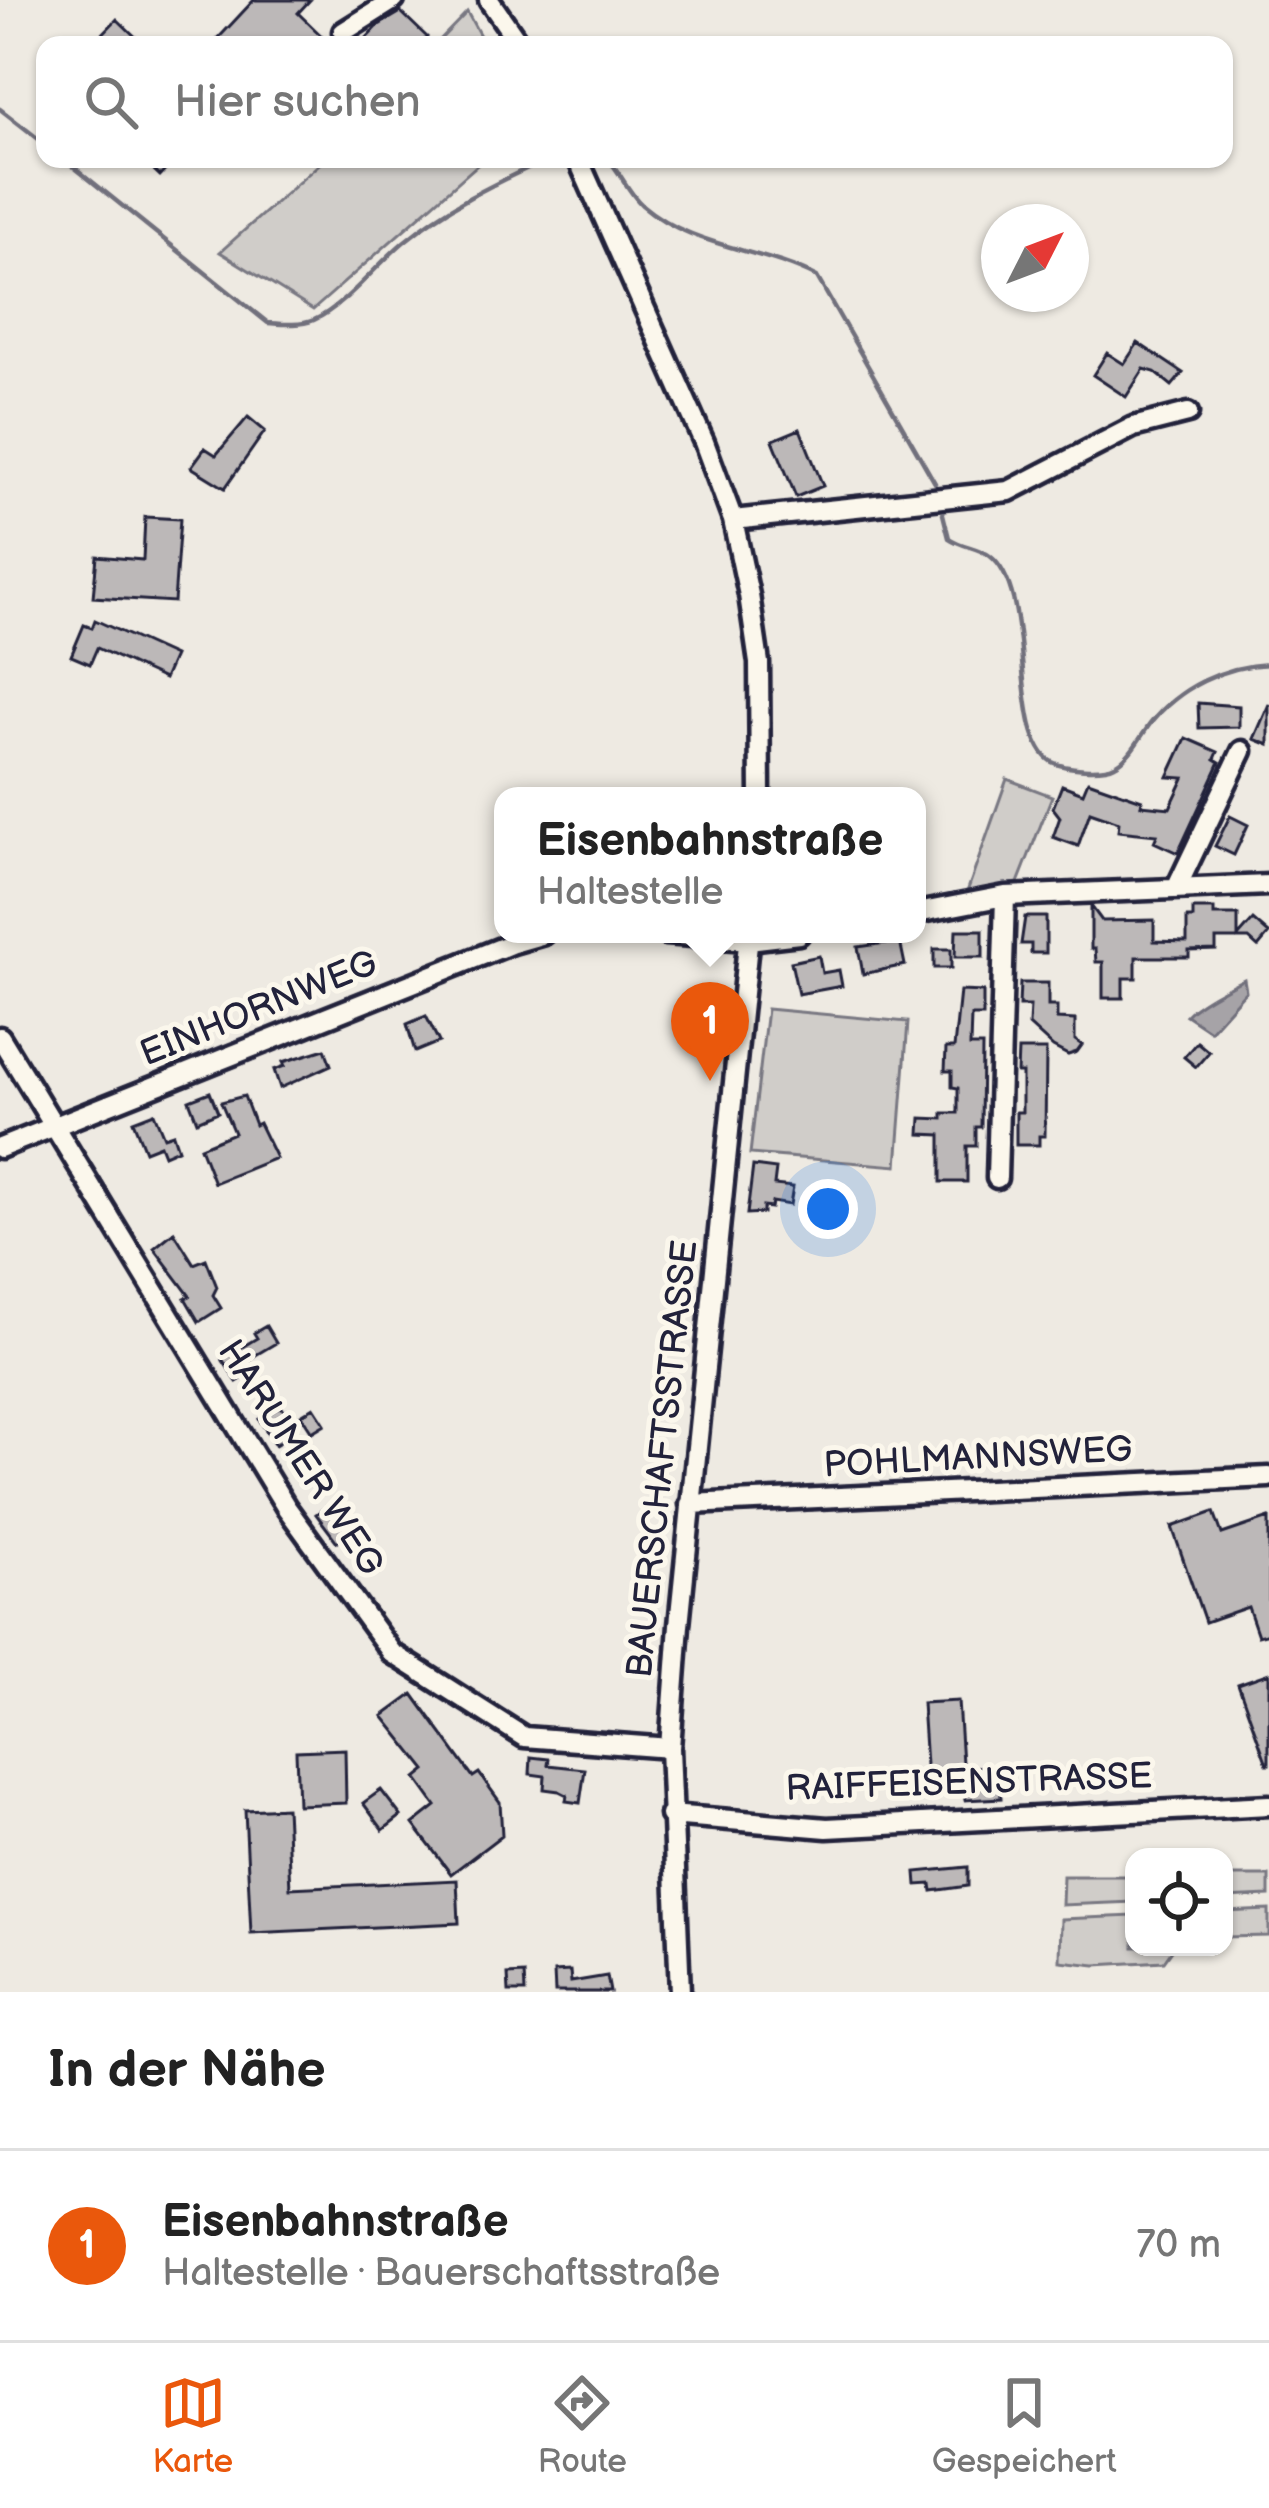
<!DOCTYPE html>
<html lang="de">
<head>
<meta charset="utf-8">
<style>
  :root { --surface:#fff; --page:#f2f2f2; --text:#222; --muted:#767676; --line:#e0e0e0; --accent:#ea580c }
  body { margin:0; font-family:"Balsamiq Sans",sans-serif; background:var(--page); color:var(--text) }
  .controls { position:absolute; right:36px; bottom:36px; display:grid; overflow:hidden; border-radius:24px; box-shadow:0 3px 9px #0004 }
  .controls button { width:108px; height:108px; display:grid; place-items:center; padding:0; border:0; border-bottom:3px solid var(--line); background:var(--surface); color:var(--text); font:60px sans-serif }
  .compass { position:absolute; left:981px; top:204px; width:108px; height:108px; border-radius:50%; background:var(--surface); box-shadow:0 3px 9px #0004; rotate:48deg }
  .you { position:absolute; left:828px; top:1209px; width:42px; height:42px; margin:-30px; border:9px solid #fff; border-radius:50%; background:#1a73e8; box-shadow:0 0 0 18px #1a73e833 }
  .badge { display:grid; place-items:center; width:78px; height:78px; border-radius:50%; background:var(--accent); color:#fff; font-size:39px; font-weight:700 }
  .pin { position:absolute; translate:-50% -99px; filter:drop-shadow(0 3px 6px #0008) }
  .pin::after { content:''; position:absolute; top:63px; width:42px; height:36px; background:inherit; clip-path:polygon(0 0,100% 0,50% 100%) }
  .popup { position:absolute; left:494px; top:787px; width:432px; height:156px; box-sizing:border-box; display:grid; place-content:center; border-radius:24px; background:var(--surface); filter:drop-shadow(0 3px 9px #0005); font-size:39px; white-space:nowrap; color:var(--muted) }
  .popup b { font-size:45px; color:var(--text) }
  .popup::after { content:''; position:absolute; left:50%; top:100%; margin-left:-24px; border:24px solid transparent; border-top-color:var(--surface) }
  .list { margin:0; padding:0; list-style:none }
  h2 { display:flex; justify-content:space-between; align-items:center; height:156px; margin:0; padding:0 48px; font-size:51px }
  h2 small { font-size:39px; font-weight:400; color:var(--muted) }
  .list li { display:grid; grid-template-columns:78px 1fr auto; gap:36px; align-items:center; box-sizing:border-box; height:192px; padding:0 48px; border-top:3px solid var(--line) }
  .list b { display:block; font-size:45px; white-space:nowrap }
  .list p { margin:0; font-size:39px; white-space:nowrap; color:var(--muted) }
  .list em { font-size:39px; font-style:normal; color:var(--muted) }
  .icon { flex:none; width:66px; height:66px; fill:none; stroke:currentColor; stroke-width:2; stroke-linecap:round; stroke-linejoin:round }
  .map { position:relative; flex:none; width:1269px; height:1992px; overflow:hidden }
  .search { position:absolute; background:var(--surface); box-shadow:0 3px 9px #0004; left:36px; right:36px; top:36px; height:132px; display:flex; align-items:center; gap:30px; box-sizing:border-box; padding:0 42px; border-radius:24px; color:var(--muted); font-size:45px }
  .sheet { height:348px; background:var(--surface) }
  nav { display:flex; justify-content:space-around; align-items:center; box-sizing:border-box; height:168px; border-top:3px solid var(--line); background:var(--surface); font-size:33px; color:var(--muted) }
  nav a { display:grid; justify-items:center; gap:6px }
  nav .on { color:var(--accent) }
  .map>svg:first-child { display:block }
</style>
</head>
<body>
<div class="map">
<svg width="1269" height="1992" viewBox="0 0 1269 1992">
  <rect width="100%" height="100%" fill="#eeeae2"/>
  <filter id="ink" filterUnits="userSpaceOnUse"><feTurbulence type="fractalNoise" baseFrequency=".00833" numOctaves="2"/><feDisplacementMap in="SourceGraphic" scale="24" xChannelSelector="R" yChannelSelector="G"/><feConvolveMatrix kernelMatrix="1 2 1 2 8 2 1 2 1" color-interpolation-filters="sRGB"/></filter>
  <g filter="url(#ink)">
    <!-- green -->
    <path fill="#d0cdc9" stroke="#797882" stroke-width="3" d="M 467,12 L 485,45 L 435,45 Z
      M 325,159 L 484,159 L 313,310 L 220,252 Z
      M 1007,779 L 1052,796 L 1018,883 L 967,892 Z
      M 767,1009 L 908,1022 L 897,1166 L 750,1154 Z
      M 1063,1876 L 1134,1876 L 1134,1902 L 1062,1905 Z
      M 1224,1876 L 1269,1876 L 1269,1896 L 1224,1898 Z
      M 1269,1910 L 1269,1936 L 1224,1937 L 1224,1912 Z
      M 1134,1916 L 1134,1947 L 1174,1947 L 1164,1961 L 1096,1965 L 1060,1961 L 1061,1919 Z"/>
    <!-- water -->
    <path fill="#a6a3a7" stroke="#716f7c" stroke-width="3" d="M 1244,979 L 1246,991 L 1210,1031 L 1186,1015 C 1198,1002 1227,988 1244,979 Z"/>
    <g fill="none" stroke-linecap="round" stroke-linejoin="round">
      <!-- stream -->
      <path stroke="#716f7c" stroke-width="4.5" d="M 0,109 L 45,144
        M 64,159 L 268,323 C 282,324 300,326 314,320 C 345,306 378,263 405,241 C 446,207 493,184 541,162
        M 608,159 C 621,173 628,192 642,205 C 692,248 761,248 817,277 L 935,483
        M 943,514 L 949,538 C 962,547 978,547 990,556 C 1037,592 1008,735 1052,762 C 1065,769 1102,772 1115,765 C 1129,759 1141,736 1150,724 C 1179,687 1224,666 1269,664"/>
    </g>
    <!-- building -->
    <path fill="#bcb8b8" stroke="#22223b" stroke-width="3" d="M 254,0 L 310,0 L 298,13 L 331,45 L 212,45 Z
      M 401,12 L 427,37 L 420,45 L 360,45 L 379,25 Z
      M 117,19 L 144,45 L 92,45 Z
      M 142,159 L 176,159 L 160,176 Z
      M 1138,343 L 1183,373 L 1172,386 L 1155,372 L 1144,369 L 1126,397 L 1093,375 L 1107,353 L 1124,364 Z
      M 248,417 L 265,431 L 225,488 L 191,467 L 205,448 L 216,455 Z
      M 800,429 L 823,486 L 796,497 L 773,440 Z
      M 145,517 L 180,519 L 174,602 L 93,597 L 97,556 L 143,560 Z
      M 95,620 L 174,656 L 164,679 L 97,648 L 90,664 L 71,656 L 84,625 L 92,628 Z
      M 1198,703 L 1239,706 L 1239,727 L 1199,728 Z
      M 1269,704 L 1269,745 L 1254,739 Z
      M 1186,738 L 1218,752 L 1215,759 L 1220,762 L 1178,853 L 1154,842 L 1157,835 L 1118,831 L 1119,822 L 1090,812 L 1078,846 L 1053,837 L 1060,817 L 1053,808 L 1062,785 L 1083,793 L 1088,781 L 1142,800 L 1141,805 L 1170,808 L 1184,778 L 1168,777 Z
      M 1230,816 L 1248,825 L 1234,855 L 1215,846 Z
      M 1091,906 L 1102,921 L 1154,920 L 1154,941 L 1187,942 L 1187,918 L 1193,918 L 1193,909 L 1214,909 L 1214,915 L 1238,915 L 1238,937 L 1253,920 L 1269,934 L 1258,947 L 1249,939 L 1216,939 L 1216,950 L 1189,951 L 1189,957 L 1136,957 L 1136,978 L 1123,978 L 1123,998 L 1103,998 L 1103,962 L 1096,962 L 1095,949 L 1091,949 Z
      M 1025,917 L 1046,917 L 1046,953 L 1031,953 L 1031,944 L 1021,944 Z
      M 956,930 L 983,930 L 983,957 L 955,957 Z
      M 900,941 L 905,965 L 863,974 L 858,947 Z
      M 934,949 L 951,949 L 951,968 L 934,968 Z
      M 819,956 L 822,973 L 839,970 L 842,986 L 798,994 L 791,962 Z
      M 1020,983 L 1048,983 L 1048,1006 L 1057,1006 L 1057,1019 L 1075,1020 L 1075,1040 L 1082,1045 L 1077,1052 L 1068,1055 L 1053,1047 L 1029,1025 L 1030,1006 L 1019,1006 Z
      M 960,991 L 983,992 L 983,1016 L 971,1016 L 970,1046 L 982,1046 L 981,1127 L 976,1127 L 976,1146 L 967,1146 L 967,1182 L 941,1182 L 941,1135 L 920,1134 L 921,1118 L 943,1119 L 943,1113 L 958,1113 L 958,1088 L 952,1087 L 952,1071 L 945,1071 L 946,1048 L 954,1048 Z
      M 426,1016 L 439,1042 L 415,1052 L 407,1024 Z
      M 1197,1042 L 1209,1052 L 1196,1067 L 1184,1057 Z
      M 325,1049 L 331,1065 L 280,1088 L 274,1070 L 285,1066 L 283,1062 Z
      M 1018,1050 L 1046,1050 L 1045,1136 L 1039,1136 L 1039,1145 L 1016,1145 L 1016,1112 L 1022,1112 L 1022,1073 L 1017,1073 Z
      M 210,1092 L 218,1112 L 197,1121 L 189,1100 Z
      M 244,1096 L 255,1125 L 259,1123 L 276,1158 L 214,1183 L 200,1147 L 234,1133 L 221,1102 Z
      M 154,1113 L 164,1137 L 173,1134 L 178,1149 L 164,1155 L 160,1145 L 145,1151 L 133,1121 Z
      M 753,1166 L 776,1169 L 774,1185 L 793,1187 L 790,1205 L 772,1202 L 771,1208 L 763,1207 L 763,1213 L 747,1214 Z
      M 174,1232 L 194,1264 L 206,1259 L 217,1287 L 213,1295 L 221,1308 L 199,1322 L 185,1298 L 190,1296 L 154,1248 Z
      M 266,1326 L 276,1343 L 249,1359 L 256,1370 L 237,1382 L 222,1359 L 257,1338 L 254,1333 Z
      M 281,1406 L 297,1432 L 275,1445 L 259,1419 Z
      M 314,1407 L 325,1424 L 312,1432 L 301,1415 Z
      M 337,1499 L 358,1527 L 337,1542 L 316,1514 Z
      M 1214,1512 L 1222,1534 L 1269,1518 L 1269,1633 L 1258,1636 L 1248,1607 L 1205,1622 L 1172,1527 Z
      M 1269,1673 L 1269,1764 L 1267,1764 L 1238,1684 Z
      M 413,1694 L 473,1777 L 479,1773 L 500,1802 L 502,1835 L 451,1874 L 413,1824 L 436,1806 L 416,1778 L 426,1770 L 383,1716 Z
      M 958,1701 L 963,1779 L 927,1781 L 922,1703 Z
      M 345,1749 L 346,1803 L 298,1805 L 296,1751 Z
      M 531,1757 L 549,1759 L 548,1765 L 585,1769 L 580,1803 L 566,1801 L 567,1795 L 559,1791 L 544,1789 L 545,1776 L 530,1774 Z
      M 999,1765 L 1001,1798 L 965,1800 L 962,1768 Z
      M 381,1790 L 401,1816 L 383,1830 L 363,1803 Z
      M 286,1808 L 290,1888 L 457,1880 L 459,1923 L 251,1933 L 245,1810 Z
      M 968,1867 L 968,1886 L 932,1891 L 931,1884 L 917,1885 L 916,1872 Z
      M 570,1971 L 571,1982 L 607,1976 L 610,1992 L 555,1992 L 554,1972 Z
      M 524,1974 L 525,1992 L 509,1992 L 508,1975 Z"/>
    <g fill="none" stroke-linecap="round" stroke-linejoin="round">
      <!-- minor casing -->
      <g stroke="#22223b" stroke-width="27">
        <path id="minor" d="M 489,0 L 520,45
          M 343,32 L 394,0
          M 578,159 L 704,442 L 733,520 L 749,595 L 759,663 L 760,796
          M 733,520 L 1009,491 L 1133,427 L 1188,413
          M 1176,889 L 1242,751
          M 917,913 L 1005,896 L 1269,885
          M 665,934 L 748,940 L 799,934
          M 0,1037 L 286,1507 L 392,1653 L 524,1737 L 670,1748
          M 0,1148 L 513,943 L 544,934
          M 997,1178 L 1005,896
          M 690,1504 L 1269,1477
          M 670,1815 L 827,1828 L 1269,1805
          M 680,1992 L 670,1748 L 679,1625 L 749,934"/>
      </g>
      <!-- minor -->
      <use href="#minor" stroke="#fbf7ec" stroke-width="18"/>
    </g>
  </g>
  <g text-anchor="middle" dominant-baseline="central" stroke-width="10" stroke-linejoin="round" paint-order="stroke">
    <!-- street labels -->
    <g font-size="36" fill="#22223b" stroke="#fbf7ec">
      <text transform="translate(259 1009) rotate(-22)">EINHORNWEG</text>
      <text transform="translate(300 1458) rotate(57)">HARUMER WEG</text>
      <text transform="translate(978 1458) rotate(-3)">POHLMANNSWEG</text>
      <text transform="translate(663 1459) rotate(-84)">BAUERSCHAFTSSTRASSE</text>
      <text transform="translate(969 1783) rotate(-2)">RAIFFEISENSTRASSE</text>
    </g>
  </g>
</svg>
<div class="controls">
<button><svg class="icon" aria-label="locate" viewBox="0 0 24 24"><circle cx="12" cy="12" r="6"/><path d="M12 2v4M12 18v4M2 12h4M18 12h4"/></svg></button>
</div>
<svg class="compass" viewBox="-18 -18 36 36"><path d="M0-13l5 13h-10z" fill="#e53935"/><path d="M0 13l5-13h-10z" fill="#767676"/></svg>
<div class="you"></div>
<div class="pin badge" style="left:710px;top:1081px">1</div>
<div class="popup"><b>Eisenbahnstraße</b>Haltestelle</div>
<div class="search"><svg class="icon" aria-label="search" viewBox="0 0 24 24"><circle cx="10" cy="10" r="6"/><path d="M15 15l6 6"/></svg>Hier suchen</div>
</div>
<section class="sheet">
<h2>In der Nähe<small></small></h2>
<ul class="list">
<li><span class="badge">1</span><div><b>Eisenbahnstraße</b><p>Haltestelle · Bauerschaftsstraße</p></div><em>70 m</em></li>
</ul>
</section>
<nav>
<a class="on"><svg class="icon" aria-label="map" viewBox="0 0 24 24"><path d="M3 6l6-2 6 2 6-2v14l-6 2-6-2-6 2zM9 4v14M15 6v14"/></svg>Karte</a>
<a><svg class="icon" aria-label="directions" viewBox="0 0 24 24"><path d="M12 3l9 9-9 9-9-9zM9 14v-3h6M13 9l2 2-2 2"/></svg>Route</a>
<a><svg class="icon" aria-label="saved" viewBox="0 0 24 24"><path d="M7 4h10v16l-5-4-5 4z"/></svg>Gespeichert</a>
</nav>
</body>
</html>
